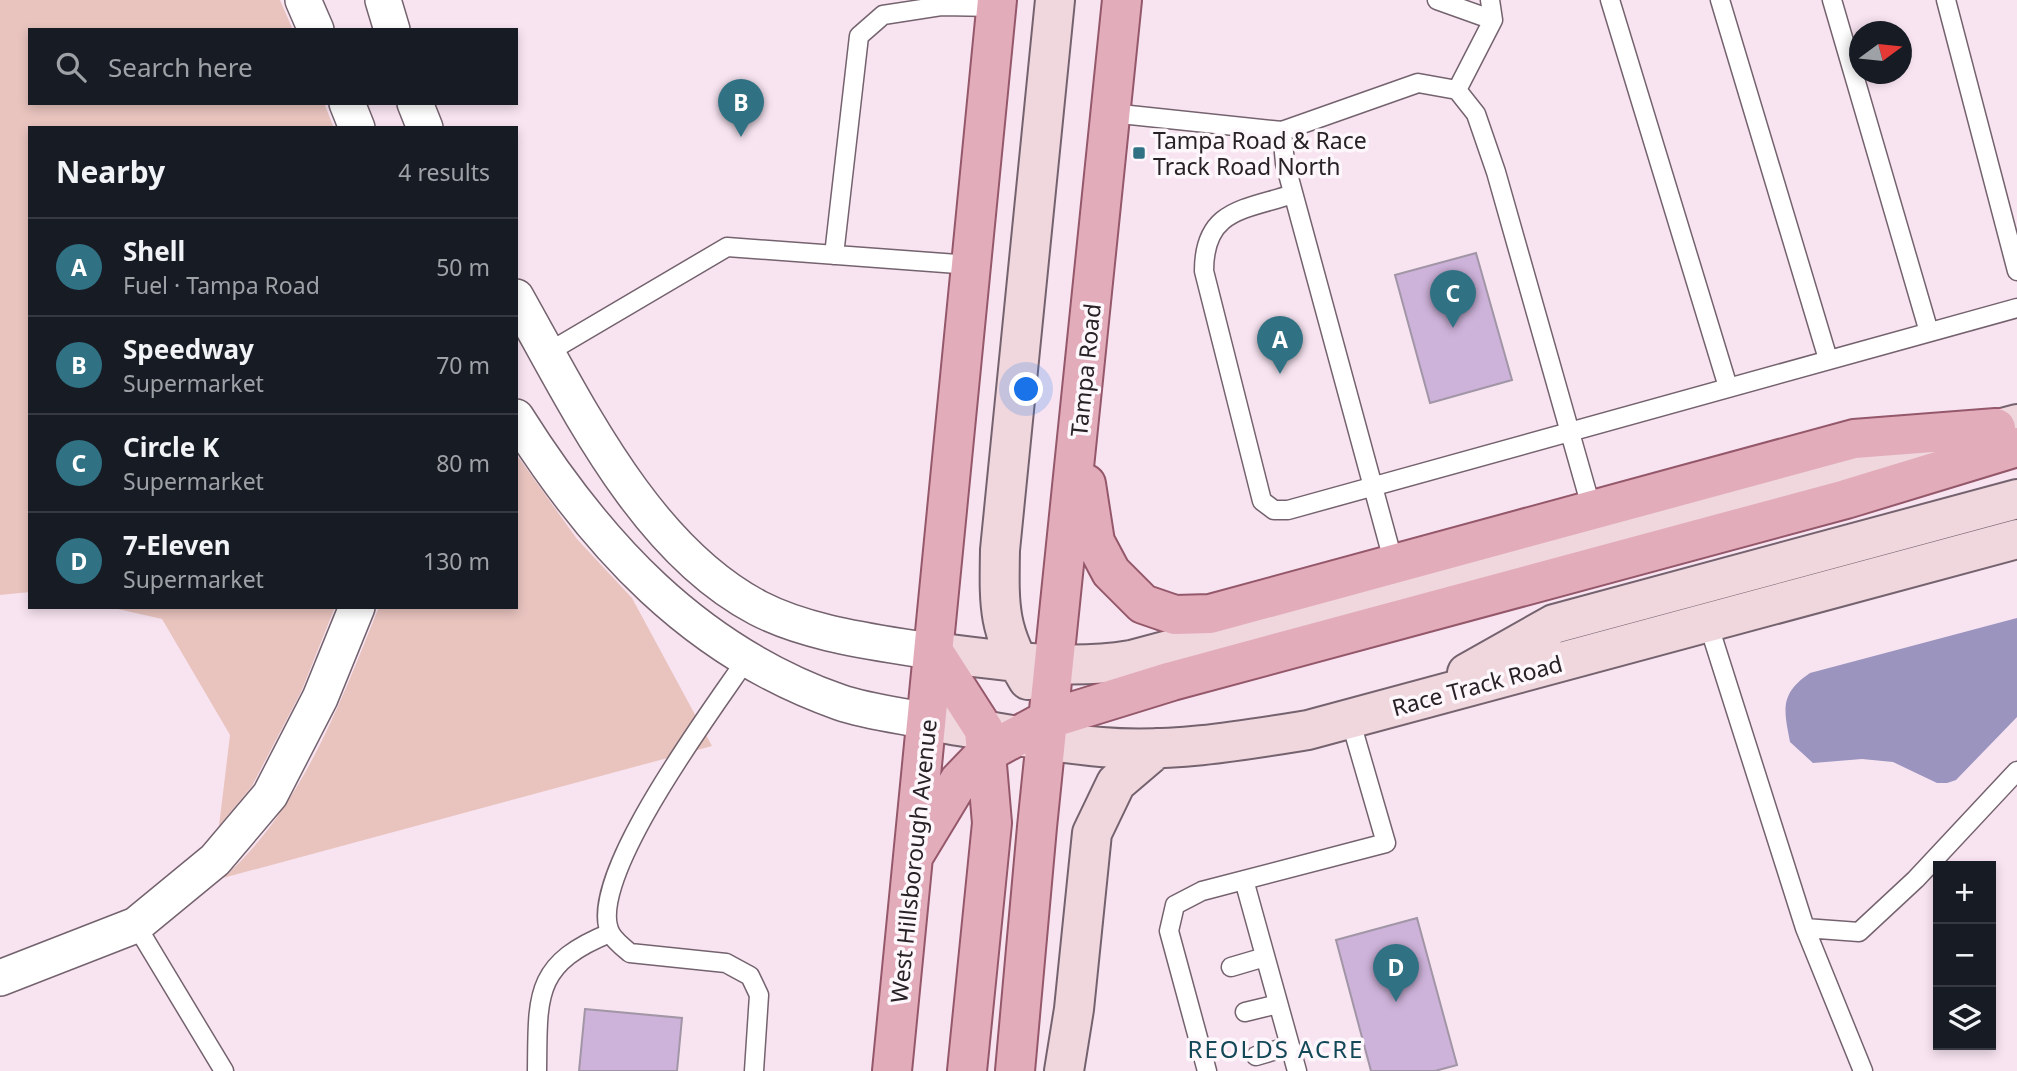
<!DOCTYPE html>
<html lang="en">
<head>
<meta charset="utf-8">
<style>
  :root { --surface:#171b24; --page:#20242c; --text:#f1f3f6; --muted:#9ea1a6; --line:#363941; --accent:#307184 }
  body { margin:0; font-family:"Noto Sans",sans-serif; background:var(--page); color:var(--text) }
  .controls { position:absolute; right:21px; bottom:21px; display:grid; overflow:hidden; border-radius:0px; box-shadow:0 4px 10px #0003 }
  .controls button { width:63px; height:63px; display:grid; place-items:center; padding:0; border:0; border-bottom:2px solid var(--line); background:var(--surface); color:var(--text); font:35px sans-serif }
  .compass { position:absolute; left:1849px; top:21px; width:63px; height:63px; border-radius:50%; background:var(--surface); box-shadow:0 4px 10px #0003; rotate:75deg }
  .you { position:absolute; left:1027px; top:390px; width:24px; height:24px; margin:-18px; border:5px solid #fff; border-radius:50%; background:#1a73e8; box-shadow:0 0 0 10px #1a73e833 }
  .badge { display:grid; place-items:center; width:46px; height:46px; border-radius:50%; background:var(--accent); color:#fff; font-size:23px; font-weight:700 }
  .pin { position:absolute; translate:-50% -58px; filter:drop-shadow(0 2px 4px #0008) }
  .pin::after { content:''; position:absolute; top:37px; width:24px; height:21px; background:inherit; clip-path:polygon(0 0,100% 0,50% 100%) }
  .list { margin:0; padding:0; list-style:none }
  h2 { display:flex; justify-content:space-between; align-items:center; height:91px; margin:0; padding:0 28px; font-size:30px }
  h2 small { font-size:23px; font-weight:400; color:var(--muted) }
  .list li { display:grid; grid-template-columns:46px 1fr auto; gap:21px; align-items:center; box-sizing:border-box; height:98px; padding:0 28px; border-top:2px solid var(--line) }
  .list b { display:block; font-size:26px; white-space:nowrap }
  .list p { margin:0; font-size:23px; white-space:nowrap; color:var(--muted) }
  .list em { font-size:23px; font-style:normal; color:var(--muted) }
  .icon { flex:none; width:38px; height:38px; fill:none; stroke:currentColor; stroke-width:2; stroke-linecap:round; stroke-linejoin:round }
  .map { position:relative; flex:none; width:2017px; height:1071px; overflow:hidden }
  .search { position:absolute; background:var(--surface); box-shadow:0 4px 10px #0003; left:28px; top:28px; width:490px; height:77px; display:flex; align-items:center; gap:18px; box-sizing:border-box; padding:0 24px; border-radius:0px; color:var(--muted); font-size:26px }
  .panel { position:absolute; background:var(--surface); box-shadow:0 4px 10px #0003; left:28px; top:126px; width:490px; height:483px; border-radius:0px }
  .map>svg:first-child { display:block }
</style>
</head>
<body>
<div class="map">
<svg width="2017" height="1071" viewBox="0 0 2017 1071">
  <rect width="100%" height="100%" fill="#f8e4f1"/>
  <!-- green -->
  <path fill="#e9c4bf" d="M 0,0 L 280,0 L 293,30 L 30,30 L 30,103 L 324,103 L 334,128 L 30,128 L 30,592 L 0,595 Z
    M 516,454 L 577,539 L 632,598 L 712,746 L 223,878 C 302,808 340,703 379,607 L 516,607 Z
    M 109,607 L 335,607 L 301,692 L 252,786 L 219,826 L 230,735 L 162,619 Z"/>
  <!-- water -->
  <path fill="#9a94be" d="M 2017,618 L 2017,717 L 1956,780 L 1947,783 L 1937,783 L 1893,762 L 1862,759 L 1813,763 L 1790,742 C 1784,710 1779,694 1810,673 Z"/>
  <!-- building -->
  <path fill="#cdb2d9" stroke="#a195a6" stroke-width="2" d="M 1476,253 L 1512,380 L 1430,403 L 1395,275 Z
    M 1417,918 L 1457,1065 L 1435,1071 L 1371,1071 L 1336,940 Z
    M 585,1009 L 682,1018 L 677,1071 L 579,1071 Z"/>
  <g fill="none" stroke-linecap="round" stroke-linejoin="round">
    <!-- lane casing -->
    <g stroke="#74636e" stroke-width="21">
      <path id="lane" d="M 1437,0 L 1493,20
        M 1610,0 L 1728,387
        M 1720,0 L 1828,359
        M 1832,0 L 1929,332
        M 1946,0 L 2017,271
        M 1457,90 L 1493,20 L 1490,0
        M 1111,113 L 1282,131
        M 1293,194 C 1244,210 1204,209 1204,271 L 1262,501 L 1274,510 L 1288,510 L 2017,308
        M 834,255 L 859,36 L 883,15 L 941,6 L 997,7
        M 547,353 L 727,247 L 971,265
        M 1394,564 L 1285,163 L 1282,131 L 1418,83 L 1457,90 L 1476,114 L 1496,172 L 1592,510
        M 1708,623 L 1805,928 L 1863,1071
        M 746,660 C 715,706 582,883 611,934 C 615,941 624,948 630,953 L 726,963 L 750,976 L 759,995 L 754,1071
        M 1244,880 L 1297,1071
        M 136,925 L 224,1071
        M 1805,928 L 1859,932 L 1916,879 L 2017,771
        M 1231,967 L 1265,957
        M 1245,1012 L 1278,1004
        M 1256,1056 L 1290,1046
        M 537,1071 C 538,996 533,964 610,933
        M 1207,1071 L 1169,931 L 1175,905 L 1202,891 L 1386,843 L 1350,719"/>
    </g>
    <!-- street casing -->
    <g stroke="#74636e" stroke-width="38">
      <path id="street" d="M 303,0 L 316,30
        M 383,0 L 392,30
        M 347,103 L 357,128
        M 415,103 L 425,128
        M 516,297 C 577,405 644,548 758,608 C 810,635 877,642 934,652
        M 516,417 C 596,544 694,651 839,702 C 868,712 898,715 928,721
        M 0,978 L 136,925 L 215,860 L 270,795 L 320,698 L 357,607"/>
    </g>
    <!-- secondary casing -->
    <g stroke="#74636e" stroke-width="42">
      <path id="secondary" d="M 934,652 C 1000,660 1065,671 1131,660 L 2017,424
        M 1467,673 L 1554,624 L 2017,499
        M 1028,680 C 998,630 999,607 1000,550 L 1055,0
        M 928,721 C 985,730 1043,742 1101,747 C 1170,753 1240,741 1308,730 L 2017,539
        M 1064,1071 L 1074,1009 L 1092,833 L 1116,783 L 1157,748"/>
    </g>
    <!-- primary casing -->
    <g stroke="#94586a" stroke-width="42">
      <path id="primary" d="M 1086,484 L 1095,542 L 1111,572 L 1143,604 L 1175,615 L 1210,614 L 1854,439 L 1996,428
        M 934,652 L 984,730 L 992,823 L 967,1071
        M 913,857 L 959,781 L 986,753 L 1049,719 L 1172,681 L 1846,499 L 2017,447
        M 892,1071 L 997,0
        M 1015,1071 L 1037,827 L 1122,0"/>
    </g>
    <!-- lane -->
    <use href="#lane" stroke="#fff" stroke-width="18"/>
    <!-- street -->
    <use href="#street" stroke="#fff" stroke-width="35"/>
    <!-- secondary -->
    <use href="#secondary" stroke="#f0d6dd" stroke-width="38"/>
    <!-- primary -->
    <use href="#primary" stroke="#e2acbb" stroke-width="38"/>
  </g>
  <!-- markers -->
  <rect fill="#307184" stroke="#fdf6fb" stroke-width="2.5" x="1132" y="146" width="14" height="14" rx="3.5"/>
  <g text-anchor="middle" dominant-baseline="central" stroke-width="7" stroke-linejoin="round" paint-order="stroke">
    <!-- poi labels -->
    <g font-size="23" fill="#282126" stroke="#fdf6fb" text-anchor="start">
      <text x="1153" y="140">Tampa Road &amp; Race<tspan x="1153" dy="26">Track Road North</tspan></text>
    </g>
    <!-- street labels -->
    <g font-size="23" fill="#282126" stroke="#fdf6fb">
      <text transform="translate(1085 370) rotate(-84)">Tampa Road</text>
      <text transform="translate(1477 685) rotate(-15)">Race Track Road</text>
      <text transform="translate(913 861) rotate(-84)">West Hillsborough Avenue</text>
    </g>
    <!-- neighbourhood labels -->
    <g font-size="24" letter-spacing="2" fill="#124857" stroke="#fdf6fb">
      <text x="1276" y="1048">REOLDS ACRE</text>
    </g>
  </g>
</svg>
<div class="controls">
<button>+</button>
<button>−</button>
<button><svg class="icon" aria-label="layers" viewBox="0 0 24 24"><path d="M12 4l9 5-9 5-9-5zM3 14l9 5 9-5"/></svg></button>
</div>
<svg class="compass" viewBox="-18 -18 36 36"><path d="M0-13l5 13h-10z" fill="#e53935"/><path d="M0 13l5-13h-10z" fill="#9ea1a6"/></svg>
<div class="you"></div>
<div class="pin badge" style="left:1280px;top:374px">A</div>
<div class="pin badge" style="left:741px;top:137px">B</div>
<div class="pin badge" style="left:1453px;top:328px">C</div>
<div class="pin badge" style="left:1396px;top:1002px">D</div>
<div class="search"><svg class="icon" aria-label="search" viewBox="0 0 24 24"><circle cx="10" cy="10" r="6"/><path d="M15 15l6 6"/></svg>Search here</div>
<section class="panel">
<h2>Nearby<small>4 results</small></h2>
<ul class="list">
<li><span class="badge">A</span><div><b>Shell</b><p>Fuel · Tampa Road</p></div><em>50 m</em></li>
<li><span class="badge">B</span><div><b>Speedway</b><p>Supermarket</p></div><em>70 m</em></li>
<li><span class="badge">C</span><div><b>Circle K</b><p>Supermarket</p></div><em>80 m</em></li>
<li><span class="badge">D</span><div><b>7-Eleven</b><p>Supermarket</p></div><em>130 m</em></li>
</ul>
</section>
</div>
</body>
</html>
